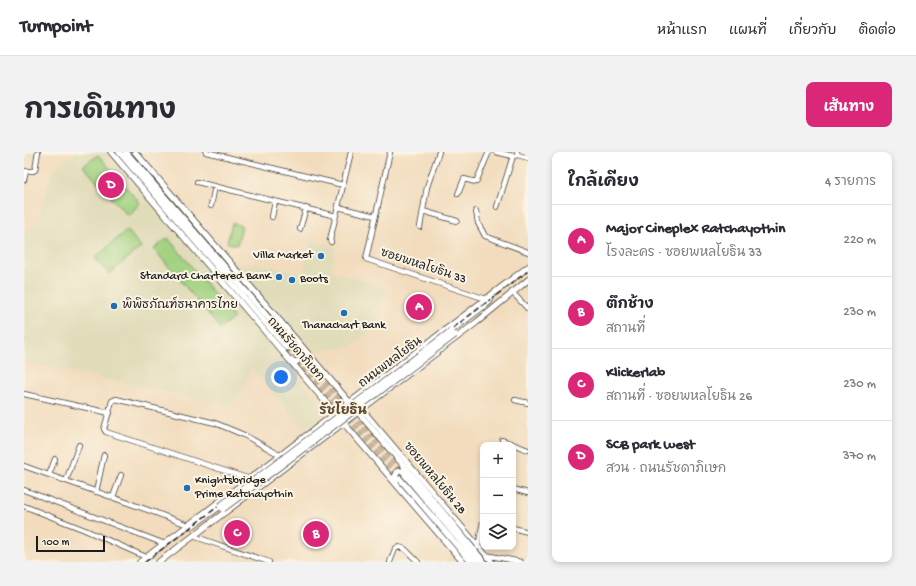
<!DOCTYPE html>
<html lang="th">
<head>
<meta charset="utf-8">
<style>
  :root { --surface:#fff; --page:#f2f2f3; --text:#2b2b33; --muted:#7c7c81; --line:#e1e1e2; --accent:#db2777 }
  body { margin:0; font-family:"Gochi Hand","Playpen Sans Thai",sans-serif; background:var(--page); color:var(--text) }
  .controls { position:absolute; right:12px; bottom:12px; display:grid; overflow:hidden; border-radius:8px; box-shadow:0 2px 6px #0003 }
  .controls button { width:36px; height:36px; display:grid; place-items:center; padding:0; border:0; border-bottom:1px solid var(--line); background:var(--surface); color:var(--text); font:20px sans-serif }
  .scale { position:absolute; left:12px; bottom:10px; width:69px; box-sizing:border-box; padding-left:4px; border:2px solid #1c1c1c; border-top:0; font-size:11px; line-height:14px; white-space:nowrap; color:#1c1c1c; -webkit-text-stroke:3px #fcf5e5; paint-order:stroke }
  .you { position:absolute; left:257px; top:225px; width:14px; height:14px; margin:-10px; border:3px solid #fff; border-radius:50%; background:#1a73e8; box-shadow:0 0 0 6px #1a73e833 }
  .badge { display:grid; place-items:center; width:26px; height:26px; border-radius:50%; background:var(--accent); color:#fff; font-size:13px; font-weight:700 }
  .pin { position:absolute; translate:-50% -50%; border:2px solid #fff; box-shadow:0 1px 4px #0006 }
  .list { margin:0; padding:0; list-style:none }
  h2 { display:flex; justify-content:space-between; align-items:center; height:52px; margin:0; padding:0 16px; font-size:17px }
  h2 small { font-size:13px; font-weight:400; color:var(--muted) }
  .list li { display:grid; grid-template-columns:26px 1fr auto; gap:12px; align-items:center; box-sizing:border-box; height:72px; padding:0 16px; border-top:1px solid var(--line) }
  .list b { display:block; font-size:15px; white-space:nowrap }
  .list p { margin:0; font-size:13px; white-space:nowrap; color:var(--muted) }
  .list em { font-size:13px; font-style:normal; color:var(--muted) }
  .icon { flex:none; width:22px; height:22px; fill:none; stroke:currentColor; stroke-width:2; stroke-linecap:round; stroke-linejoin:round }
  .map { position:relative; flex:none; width:504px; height:410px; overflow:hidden; border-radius:8px }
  header { display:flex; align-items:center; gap:24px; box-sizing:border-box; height:56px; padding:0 20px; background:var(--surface); border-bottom:1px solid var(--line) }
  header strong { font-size:19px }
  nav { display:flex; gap:22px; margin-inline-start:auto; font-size:14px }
  .intro { display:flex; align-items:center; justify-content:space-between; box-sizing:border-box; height:96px; padding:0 24px }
  h1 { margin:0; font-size:28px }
  .button { padding:10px 18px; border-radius:8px; background:var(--accent); color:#fff; font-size:14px; font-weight:700 }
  main { display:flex; gap:24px; padding:0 24px }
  aside { flex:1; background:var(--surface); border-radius:8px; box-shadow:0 2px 6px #0003 }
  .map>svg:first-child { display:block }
</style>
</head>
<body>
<header>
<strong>Turnpoint</strong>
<nav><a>หน้าแรก</a><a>แผนที่</a><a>เกี่ยวกับ</a><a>ติดต่อ</a></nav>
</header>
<div class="intro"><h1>การเดินทาง</h1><a class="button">เส้นทาง</a></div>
<main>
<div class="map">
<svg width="504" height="410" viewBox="0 0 504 410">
  <rect width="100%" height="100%" fill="#fcf5e5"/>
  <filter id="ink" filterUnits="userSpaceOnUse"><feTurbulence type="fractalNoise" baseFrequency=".025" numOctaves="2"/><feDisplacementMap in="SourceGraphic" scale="8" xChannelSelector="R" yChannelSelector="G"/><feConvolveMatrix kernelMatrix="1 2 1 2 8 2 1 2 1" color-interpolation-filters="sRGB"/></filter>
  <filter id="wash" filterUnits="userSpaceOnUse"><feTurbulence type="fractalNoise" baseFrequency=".012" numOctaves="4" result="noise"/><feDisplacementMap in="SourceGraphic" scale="16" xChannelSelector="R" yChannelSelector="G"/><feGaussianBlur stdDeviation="0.9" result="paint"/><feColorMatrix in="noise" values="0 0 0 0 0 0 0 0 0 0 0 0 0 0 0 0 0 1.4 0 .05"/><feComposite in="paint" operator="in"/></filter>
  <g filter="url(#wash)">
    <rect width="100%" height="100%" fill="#f2dcbd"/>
    <!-- built -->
    <path fill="#e1dcba" d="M 52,0 L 83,0 L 300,255 L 299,264 L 281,277 L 227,216 L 217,240 L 205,253 L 0,210 L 0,80 L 13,71 L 28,19 Z
      M 286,89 L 312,94 L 307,119 L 363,136 L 350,177 L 327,195 L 293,199 L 274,185 L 212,114 L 233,111 L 279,121 Z"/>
    <!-- green -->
    <path fill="#a2d281" stroke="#5f774e" d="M 74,3 L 116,51 L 104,64 L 59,14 Z
      M 208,71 L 218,74 L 213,93 L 203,91 Z
      M 103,78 L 117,95 L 85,122 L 71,106 Z
      M 144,86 L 210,166 L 196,176 L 130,97 Z"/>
  </g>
  <g filter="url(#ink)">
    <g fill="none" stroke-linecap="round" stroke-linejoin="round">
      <!-- major-tunnel -->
      <path stroke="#c7b69d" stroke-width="5.5" stroke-dasharray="5.5 3" stroke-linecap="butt" d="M 267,192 L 380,322
        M 263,196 L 375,325"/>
      <!-- minor casing -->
      <g stroke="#3c3934" stroke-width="6">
        <path id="minor" d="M 182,0 L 319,33
          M 366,0 L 342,107 L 462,147
          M 472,0 L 489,4 L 494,3
          M 493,0 L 494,3 L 504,6
          M 0,19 L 9,19 L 11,18 L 14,0
          M 0,28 L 2,19
          M 173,30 L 312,64
          M 434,42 L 440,27 L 452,30 L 465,0
          M 187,54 L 191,34
          M 314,55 L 351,64
          M 473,55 L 489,4
          M 399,59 L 433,69
          M 452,59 L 454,71 L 461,84 L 504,100
          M 248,65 L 251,49
          M 396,75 L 403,35 L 415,0
          M 276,77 L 282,56
          M 307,90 L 306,88 L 327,0
          M 488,140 L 504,157
          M 0,242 L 86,261
          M 491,248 L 504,251
          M 338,257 L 468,410
          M 478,288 L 504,298
          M 0,314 C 55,334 110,352 164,373
          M 25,323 L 31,307
          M 226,327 L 82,280 L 80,277 L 88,249 L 92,247 L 191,271 L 220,283 L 256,303
          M 42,329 L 55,293
          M 489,337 L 504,341
          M 0,338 L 141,392
          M 72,340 L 80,303
          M 89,345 L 97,323
          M 0,354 L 61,378 L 122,405
          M 489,376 L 504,380
          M 169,384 L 245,410
          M 454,395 L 459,369
          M 462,403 L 497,410
          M 366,410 L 371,397 L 375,395 L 381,397 L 394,410"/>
      </g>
      <!-- major casing -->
      <g stroke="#3c3934" stroke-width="7">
        <path id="major" d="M 87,0 L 439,410
          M 95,0 L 263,196
          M 102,0 L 267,192
          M 111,0 L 387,322 L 460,410
          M 427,179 L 465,150 L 468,144
          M 266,208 L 272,210 L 277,207 L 278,195
          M 381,323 L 454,410
          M 376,327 L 447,410
          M 372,330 L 371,325 L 374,319 L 378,319 L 385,321
          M 168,374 L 195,355
          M 116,410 L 504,115
          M 135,410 L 453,170 L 504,128"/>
      </g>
      <!-- minor -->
      <use href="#minor" stroke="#fff" stroke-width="4.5"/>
      <!-- major -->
      <use href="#major" stroke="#fff" stroke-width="5.5"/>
      <!-- rail -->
      <path stroke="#1c1c1c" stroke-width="1.5" stroke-dasharray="6 3" stroke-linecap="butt" d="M 121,410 L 504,119"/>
      <!-- major-bridge casing -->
      <g stroke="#3c3934" stroke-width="7" stroke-linecap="butt">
        <path id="major-bridge" d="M 196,354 L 427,179
          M 199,357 L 431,183"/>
      </g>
      <!-- major-bridge -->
      <use href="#major-bridge" stroke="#fff" stroke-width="5.5"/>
    </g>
  </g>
  <!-- markers -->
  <g fill="#1f6fb2" stroke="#fcf5e5" stroke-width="1.5">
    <circle cx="297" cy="104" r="4"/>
    <circle cx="255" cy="125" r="4"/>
    <circle cx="268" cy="128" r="4"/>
    <circle cx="90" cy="154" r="4"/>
    <circle cx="320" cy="161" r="4"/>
    <circle cx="163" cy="336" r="4"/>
  </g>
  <g text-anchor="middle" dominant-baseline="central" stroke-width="4" stroke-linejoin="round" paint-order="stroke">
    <!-- poi labels -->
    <g font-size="12" fill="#1c1c1c" stroke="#fcf5e5" text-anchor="start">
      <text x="289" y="104" text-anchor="end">Villa Market</text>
      <text x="247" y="125" text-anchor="end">Standard Chartered BanK</text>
      <text x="276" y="128">Boots</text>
      <text x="98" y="154">พิพิธภัณฑ์ธนาคารไทย</text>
      <text x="320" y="174" text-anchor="middle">Thanachart Bank</text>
      <text x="171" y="329">Knightsbridge<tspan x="171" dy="14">Prime Ratchayothin</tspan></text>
    </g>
    <!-- street labels -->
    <g font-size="12" fill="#1c1c1c" stroke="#fcf5e5">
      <text transform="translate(399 115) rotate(18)">ซอยพหลโยธิน 33</text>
      <text transform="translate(271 198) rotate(49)">ถนนรัชดาภิเษก</text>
      <text transform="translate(367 211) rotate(-37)">ถนนพหลโยธิน</text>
      <text transform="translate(410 327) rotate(50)">ซอยพหลโยธิน 28</text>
    </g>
    <!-- neighbourhood labels -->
    <g font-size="13" font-weight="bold" fill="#5b4831" stroke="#fcf5e5">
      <text x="319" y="259">รัชโยธิน</text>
    </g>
  </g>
</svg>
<div class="controls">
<button>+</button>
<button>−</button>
<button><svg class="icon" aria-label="layers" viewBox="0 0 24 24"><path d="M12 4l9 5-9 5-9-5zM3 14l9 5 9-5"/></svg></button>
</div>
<div class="scale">100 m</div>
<div class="you"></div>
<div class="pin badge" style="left:395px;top:155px">A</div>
<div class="pin badge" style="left:292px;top:382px">B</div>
<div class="pin badge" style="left:213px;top:381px">C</div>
<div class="pin badge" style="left:87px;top:33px">D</div>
</div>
<aside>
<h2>ใกล้เคียง<small>4 รายการ</small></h2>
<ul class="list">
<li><span class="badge">A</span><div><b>Major Cineplex Ratchayothin</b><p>โรงละคร · ซอยพหลโยธิน 33</p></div><em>220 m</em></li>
<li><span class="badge">B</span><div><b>ตึกช้าง</b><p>สถานที่</p></div><em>230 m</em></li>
<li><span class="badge">C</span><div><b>Klickerlab</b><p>สถานที่ · ซอยพหลโยธิน 26</p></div><em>230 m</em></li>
<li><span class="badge">D</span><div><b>SCB park west</b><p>สวน · ถนนรัชดาภิเษก</p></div><em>370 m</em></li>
</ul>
</aside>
</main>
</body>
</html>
